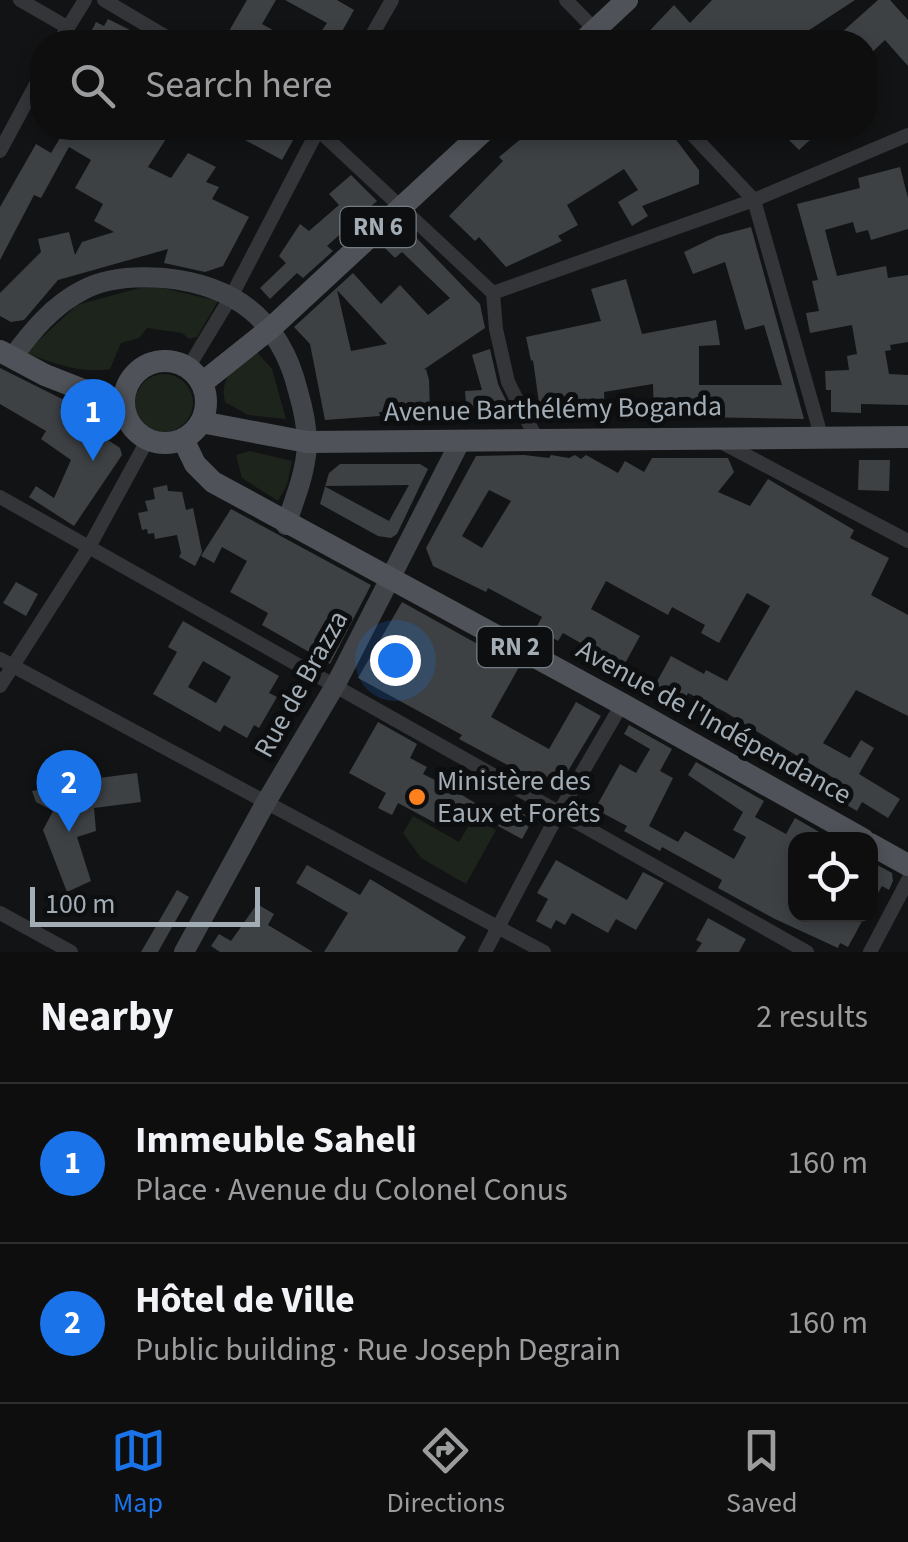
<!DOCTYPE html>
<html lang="en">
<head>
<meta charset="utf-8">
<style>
  :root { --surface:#0e0e0f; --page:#1c1c1d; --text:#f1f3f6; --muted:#9b9c9e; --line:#2e2e2f; --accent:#1a73e8 }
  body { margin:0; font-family:"Source Sans 3",sans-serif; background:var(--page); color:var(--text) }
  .controls { position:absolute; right:30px; bottom:30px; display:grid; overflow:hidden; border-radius:20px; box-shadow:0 5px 15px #0003 }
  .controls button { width:90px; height:90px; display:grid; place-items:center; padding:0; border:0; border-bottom:2px solid var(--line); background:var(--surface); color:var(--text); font:50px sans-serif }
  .scale { position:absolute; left:30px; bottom:25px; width:230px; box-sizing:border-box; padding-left:10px; border:5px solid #a2adb6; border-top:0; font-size:28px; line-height:35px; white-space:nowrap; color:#a2adb6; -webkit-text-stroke:8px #0d0e0f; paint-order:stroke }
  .you { position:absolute; left:395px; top:660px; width:35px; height:35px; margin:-25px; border:8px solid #fff; border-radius:50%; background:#1a73e8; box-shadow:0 0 0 15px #1a73e833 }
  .badge { display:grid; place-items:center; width:65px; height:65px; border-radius:50%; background:var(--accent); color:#fff; font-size:32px; font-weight:700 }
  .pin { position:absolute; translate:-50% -82px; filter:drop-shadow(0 2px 5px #0008) }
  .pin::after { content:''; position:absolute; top:52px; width:35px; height:30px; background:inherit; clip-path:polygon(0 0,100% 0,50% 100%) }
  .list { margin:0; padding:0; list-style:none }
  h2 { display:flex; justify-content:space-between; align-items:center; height:130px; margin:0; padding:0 40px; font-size:42px }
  h2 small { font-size:32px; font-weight:400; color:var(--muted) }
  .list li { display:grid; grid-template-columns:65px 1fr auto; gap:30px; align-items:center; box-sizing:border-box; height:160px; padding:0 40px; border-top:2px solid var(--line) }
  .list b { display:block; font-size:38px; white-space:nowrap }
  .list p { margin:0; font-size:32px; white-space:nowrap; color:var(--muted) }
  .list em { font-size:32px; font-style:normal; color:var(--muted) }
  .icon { flex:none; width:55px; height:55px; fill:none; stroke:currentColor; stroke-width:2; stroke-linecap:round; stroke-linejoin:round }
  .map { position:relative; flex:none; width:908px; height:952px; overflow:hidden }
  .search { position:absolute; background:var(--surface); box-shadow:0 5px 15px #0003; left:30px; right:30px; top:30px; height:110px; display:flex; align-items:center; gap:25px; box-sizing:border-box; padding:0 35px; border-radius:40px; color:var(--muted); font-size:38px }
  .sheet { height:450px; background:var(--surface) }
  nav { display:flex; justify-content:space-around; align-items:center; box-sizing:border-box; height:140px; border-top:2px solid var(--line); background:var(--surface); font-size:28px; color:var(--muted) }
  nav a { display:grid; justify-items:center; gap:5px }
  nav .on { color:var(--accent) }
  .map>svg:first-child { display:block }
</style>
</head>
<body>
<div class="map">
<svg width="908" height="952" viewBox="0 0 908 952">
  <rect width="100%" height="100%" fill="#121314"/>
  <!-- green -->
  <path fill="#1d241c" d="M 150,285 L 218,301 L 197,337 L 189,339 L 182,333 L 147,328 L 139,338 L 121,343 L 110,369 C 79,374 54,363 25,353 L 77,305 Z
    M 254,349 L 272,369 L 286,419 L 248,415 L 225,402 C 219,376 236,366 254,349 Z
    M135 403a29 29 0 1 1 58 0a29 29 0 1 1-58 0Z
    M 250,451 L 292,461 L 287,485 L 278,501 L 242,478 L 236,455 Z
    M 413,816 L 459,842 L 474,817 L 496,830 L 466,884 L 421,858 L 403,833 Z"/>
  <!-- building -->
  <path fill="#3e4144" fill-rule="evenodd" d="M 247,0 L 276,0 L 262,24 L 294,42 L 247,42 L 229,31 Z
    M 285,0 L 337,0 L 354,10 L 336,42 L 314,42 L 327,23 Z
    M 712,0 L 855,0 L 791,42 L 639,42 L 674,5 L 690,23 Z
    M 878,0 L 890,0 L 908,20 L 908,66 L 885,40 L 866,58 L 866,42 L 831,42 Z
    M 108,19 L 154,42 L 110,42 L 102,37 L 99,42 L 86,42 L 96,22 L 104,26 Z
    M 66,128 L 173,128 L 148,167 L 171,178 L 188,153 L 216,167 L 206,182 L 219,187 L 212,199 L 249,217 L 223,266 L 205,272 L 164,263 L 168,249 L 58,280 L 24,320 L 11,322 L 0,316 L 0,293 L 41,252 L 38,239 L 69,232 L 75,255 L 82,242 L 114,232 L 94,221 L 103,204 L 75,188 L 91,160 L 69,147 L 41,198 L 34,195 L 0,260 L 0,207 L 36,144 L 51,153 Z
    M 223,128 L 300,128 L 282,160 Z
    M 523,128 L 671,128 L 677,135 L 674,137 L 699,170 L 699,184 L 642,206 L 648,216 L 632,226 L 618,202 L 638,190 L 624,169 L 567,205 L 578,225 L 558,236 L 562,241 L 506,267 L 479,237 L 475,241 L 449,216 L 503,161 L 499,157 L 528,133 Z
    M 777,128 L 823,128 L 799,150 Z
    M 900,167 L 908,198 L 908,229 L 871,240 L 868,230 L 856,233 L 853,222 L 825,230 L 837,276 L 886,266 L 888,278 L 908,275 L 908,342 L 890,345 L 891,350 L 885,351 L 889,374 L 908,375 L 908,405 L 861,404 L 861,413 L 831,412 L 831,390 L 826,390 L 825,371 L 849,370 L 847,356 L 857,354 L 852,325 L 810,333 L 806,313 L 819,311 L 812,281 L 818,280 L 797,204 L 860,188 L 858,178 Z
    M 351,175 L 377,201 L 327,246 L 333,251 L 303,278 L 297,273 L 270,299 L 260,288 L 286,263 L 279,256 L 300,224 L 309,231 L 339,205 L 329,194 Z
    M 405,226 L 480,304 L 485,328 L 423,370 L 426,369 L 429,380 L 430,411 L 379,412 L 380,416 L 325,420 L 310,344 L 294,327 L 353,273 L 381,304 L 400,285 L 428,315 L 450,298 L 402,252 L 395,258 L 384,247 ZM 337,290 L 387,344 L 351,351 Z
    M 751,227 L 804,419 L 654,416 L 653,384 L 604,392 L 605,415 L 549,415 L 540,410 L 533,360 L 531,361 L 526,337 L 601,321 L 591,289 L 626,279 L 642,334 L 716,320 L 720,345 L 699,346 L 699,385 L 782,385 L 764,325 L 745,330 L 725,262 L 693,274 L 684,252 L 717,236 Z
    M 490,349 L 498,384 L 510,409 L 505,416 L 467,417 L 465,391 L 482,390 L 472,355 Z
    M 0,368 L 64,400 L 60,408 L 120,448 L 122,455 L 74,526 L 29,497 L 36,486 L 54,498 L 71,460 L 41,439 L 46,431 L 0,404 Z
    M 524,455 L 549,458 L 551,455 L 569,458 L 575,455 L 581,459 L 586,455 L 618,473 L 625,461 L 644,472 L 652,458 L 728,458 L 734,472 L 718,492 L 750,506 L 768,479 L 854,530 L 850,538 L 889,558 L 871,595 L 908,615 L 908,716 L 856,690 L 823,743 L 850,758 L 861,740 L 874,748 L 859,774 L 900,799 L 888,818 L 862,802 L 857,811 L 828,794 L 837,780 L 725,712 L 688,693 L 683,703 L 654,687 L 671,656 L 704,674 L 706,670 L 727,681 L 770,606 L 747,593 L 719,643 L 701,633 L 705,625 L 672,607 L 668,615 L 606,581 L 591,609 L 640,636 L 623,667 L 563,633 L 558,641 L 536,628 L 542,617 L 488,588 L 486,592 L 433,566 L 426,548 L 476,456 ZM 489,490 L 511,501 L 482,548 L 462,536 Z
    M 859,460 L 890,460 L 889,491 L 858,490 Z
    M 340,464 L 420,464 L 428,469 L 397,534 L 391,538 L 378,536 L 320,504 L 329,473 ZM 409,485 L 389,521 L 324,486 Z
    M 167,485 L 168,491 L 182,492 L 186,510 L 193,508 L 202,552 L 195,566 L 179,557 L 181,553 L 177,535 L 155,539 L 154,533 L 148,534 L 147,529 L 142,530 L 138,513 L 148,511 L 145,501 L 155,499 L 153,488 Z
    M 231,509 L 371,585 L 330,664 L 262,625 L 268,613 L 230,592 L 247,561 L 222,547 L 214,563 L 201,556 Z
    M 16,582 L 38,594 L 26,616 L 3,603 Z
    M 402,602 L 519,667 L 491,717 L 549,749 L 576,702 L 601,716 L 556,791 L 459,739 L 462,735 L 358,678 Z
    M 183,621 L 279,676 L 269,693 L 277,697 L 259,728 L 254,725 L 247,738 L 224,725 L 220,732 L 153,694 L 177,652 L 168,647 ZM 203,661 L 231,677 L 216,703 L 188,687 Z
    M 378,722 L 417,744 L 410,758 L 427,767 L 423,774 L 447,786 L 453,774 L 467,782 L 460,794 L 477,804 L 468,820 L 448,809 L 439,825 L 398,803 L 392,815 L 378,808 L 386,793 L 349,773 Z
    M 629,725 L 672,749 L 660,771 L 673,778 L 649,826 L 678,842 L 685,831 L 734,859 L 746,837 L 733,830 L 743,812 L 688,775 L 696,762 L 764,801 L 755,817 L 786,834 L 795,818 L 833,840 L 796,840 L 796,914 L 866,914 L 848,947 L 840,943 L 838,948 L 775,919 L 718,888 L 722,880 L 662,847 L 660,851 L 624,831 L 627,826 L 595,809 L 620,764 L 636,773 L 650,749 L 624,734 Z
    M 137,773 L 141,802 L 94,808 L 96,831 L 77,837 L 91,881 L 67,892 L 43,830 L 53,811 L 36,802 L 32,791 L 43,789 L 60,798 L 69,782 Z
    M 509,806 L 533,819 L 522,839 L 498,826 Z
    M 556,860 L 627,900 L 643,872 L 664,883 L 636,930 L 616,919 L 608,933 L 572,913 L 565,925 L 556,920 L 551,929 L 536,921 L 548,899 L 537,893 Z
    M 870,861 L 892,873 L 893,881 L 889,890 L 882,886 L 870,907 Z
    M 307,865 L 360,895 L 370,879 L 466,937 L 457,952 L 324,952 L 348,913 L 296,883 Z
    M 177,890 L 189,897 L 158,952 L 141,952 Z
    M 257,904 L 274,914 L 268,925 L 313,952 L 220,952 L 211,946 L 219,934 L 231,941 Z
    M 708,918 L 746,939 L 739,952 L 696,952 L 702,943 L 696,940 Z"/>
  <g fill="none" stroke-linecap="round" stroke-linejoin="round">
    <!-- street -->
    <path stroke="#333539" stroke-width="14" d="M 20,0 L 67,27
      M 104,0 L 175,42
      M 566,0 L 607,42
      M 59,42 L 85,0
      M 368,42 L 392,0
      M 316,128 L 493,293 L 496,329 L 508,382 L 536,438
      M 686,128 L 754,200 L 822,439
      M 0,151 L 42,73
      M 493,293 L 754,200 L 908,135
      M 188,368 L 232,295 L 319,128
      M 723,443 L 908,541
      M 0,497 L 807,952
      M 0,659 L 544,952
      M 0,686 L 89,547 L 148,439
      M 0,913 L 71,952
      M 485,952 L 558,814 L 622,704
      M 870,952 L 908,880"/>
    <!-- secondary -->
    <path stroke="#41454a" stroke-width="20" d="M 12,358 C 31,332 53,305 83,290 C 107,277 138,276 164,278 C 236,285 281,321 298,391 C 303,408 307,427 307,444 C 306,472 295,498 286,525
      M 184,952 L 266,802 L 336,684 L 461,440"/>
    <!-- primary -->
    <path stroke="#4f5359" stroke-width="22" d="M 582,42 L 627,0
      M 0,351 L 45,375 L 124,406
      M124 402a41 41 0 1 1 82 0a41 41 0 1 1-82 0Z
      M 202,383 L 271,328 L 487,128
      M 201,422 L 307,442 L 908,437
      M 183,439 L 195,464 L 213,482 L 622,704 L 863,839
      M 870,844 L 908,865"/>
  </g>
  <!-- markers -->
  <circle fill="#ff801f" stroke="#0d0e0f" stroke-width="4" cx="417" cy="797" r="10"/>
  <g text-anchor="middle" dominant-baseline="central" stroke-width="10" stroke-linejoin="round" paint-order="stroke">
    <!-- shield labels -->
    <g fill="#0d0e0f" stroke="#757d84" stroke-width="2.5">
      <rect x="340.5" y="207" width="75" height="40" rx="8"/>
      <rect x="477.5" y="627" width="75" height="40" rx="8"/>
    </g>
    <g font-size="25" font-weight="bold" fill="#a2adb6">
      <text x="378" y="227">RN 6</text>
      <text x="515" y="647">RN 2</text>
    </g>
    <!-- street labels -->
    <g font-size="28" fill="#a2adb6" stroke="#0d0e0f">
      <text transform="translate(553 409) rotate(-1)">Avenue Barthélémy Boganda</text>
      <text transform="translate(301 684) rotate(-61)">Rue de Brazza</text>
      <text transform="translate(714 722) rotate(29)">Avenue de l'Indépendance</text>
    </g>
    <!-- poi labels -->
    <g font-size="28" fill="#a2adb6" stroke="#0d0e0f" text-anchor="start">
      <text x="437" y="781">Ministère des<tspan x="437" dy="32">Eaux et Forêts</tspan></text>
    </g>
  </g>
</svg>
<div class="controls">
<button><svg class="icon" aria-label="locate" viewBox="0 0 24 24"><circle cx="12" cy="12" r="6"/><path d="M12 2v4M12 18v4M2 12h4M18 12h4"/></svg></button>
</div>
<div class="scale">100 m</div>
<div class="you"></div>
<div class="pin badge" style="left:93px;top:461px">1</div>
<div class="pin badge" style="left:69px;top:832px">2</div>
<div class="search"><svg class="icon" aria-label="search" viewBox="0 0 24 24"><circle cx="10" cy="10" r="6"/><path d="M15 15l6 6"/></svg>Search here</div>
</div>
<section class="sheet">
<h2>Nearby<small>2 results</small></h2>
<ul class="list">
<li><span class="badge">1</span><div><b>Immeuble Saheli</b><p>Place · Avenue du Colonel Conus</p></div><em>160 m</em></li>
<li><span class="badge">2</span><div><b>Hôtel de Ville</b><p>Public building · Rue Joseph Degrain</p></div><em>160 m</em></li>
</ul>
</section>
<nav>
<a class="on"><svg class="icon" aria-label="map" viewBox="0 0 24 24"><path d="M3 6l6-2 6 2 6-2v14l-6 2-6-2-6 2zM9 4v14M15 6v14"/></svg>Map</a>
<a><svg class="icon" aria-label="directions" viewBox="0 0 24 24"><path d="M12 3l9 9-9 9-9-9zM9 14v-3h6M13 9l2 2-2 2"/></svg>Directions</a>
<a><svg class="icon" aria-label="saved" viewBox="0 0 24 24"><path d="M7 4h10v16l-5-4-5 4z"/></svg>Saved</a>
</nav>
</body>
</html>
